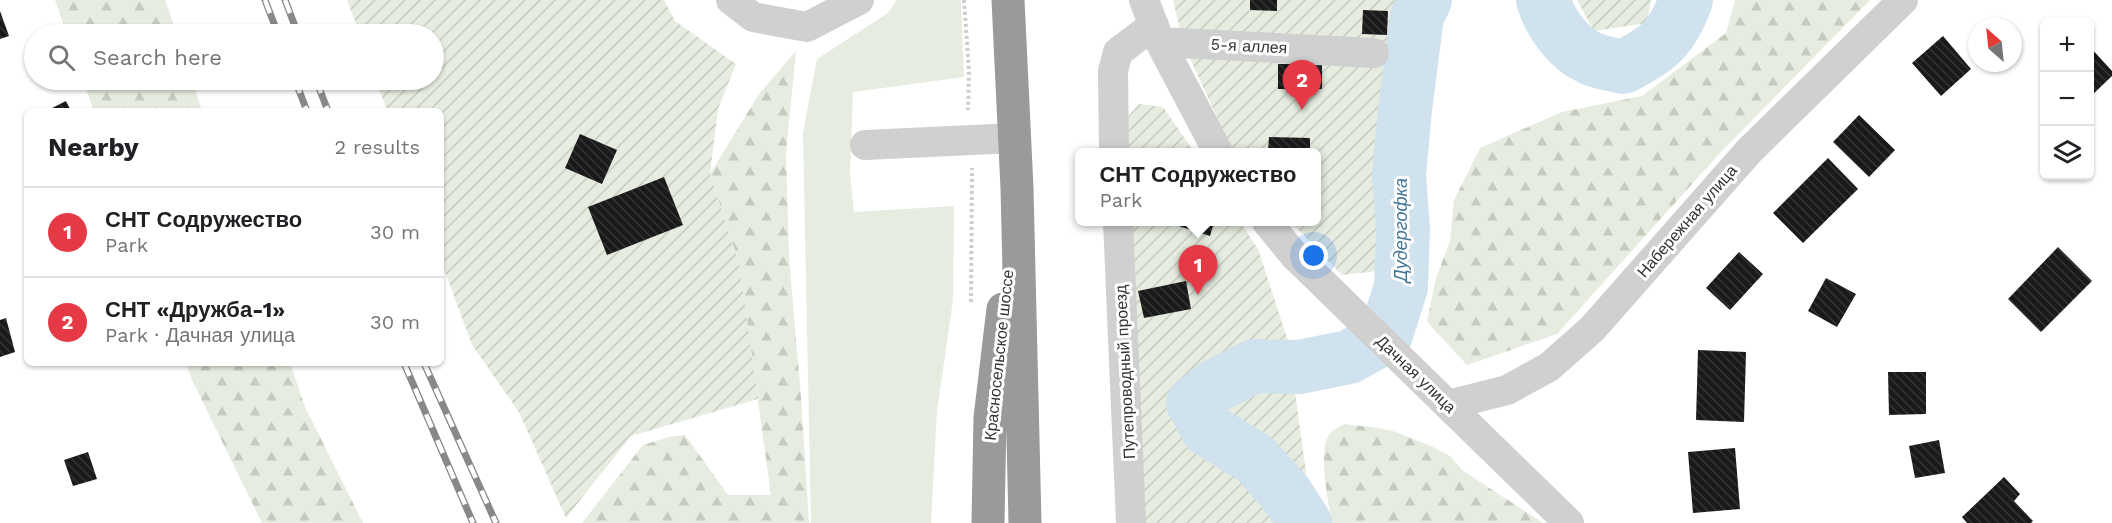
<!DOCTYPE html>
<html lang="en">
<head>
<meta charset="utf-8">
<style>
  :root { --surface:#fff; --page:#f6f6f6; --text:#202124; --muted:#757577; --line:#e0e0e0; --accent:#e63946 }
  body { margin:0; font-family:"Work Sans",sans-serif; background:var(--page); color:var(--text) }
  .controls { position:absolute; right:18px; top:18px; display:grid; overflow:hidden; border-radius:9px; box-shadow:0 2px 4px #0004 }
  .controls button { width:54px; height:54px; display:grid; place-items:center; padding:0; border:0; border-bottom:2px solid var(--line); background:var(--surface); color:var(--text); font:30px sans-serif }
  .compass { position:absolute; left:1968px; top:18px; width:54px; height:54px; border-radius:50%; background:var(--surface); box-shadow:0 2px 4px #0004; rotate:333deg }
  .you { position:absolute; left:1314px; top:256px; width:21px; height:21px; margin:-15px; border:4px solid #fff; border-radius:50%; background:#1a73e8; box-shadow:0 0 0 9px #1a73e833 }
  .badge { display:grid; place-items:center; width:39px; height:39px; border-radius:50%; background:var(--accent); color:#fff; font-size:20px; font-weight:700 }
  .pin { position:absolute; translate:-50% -50px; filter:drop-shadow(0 2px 3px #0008) }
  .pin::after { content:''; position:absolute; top:32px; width:21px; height:18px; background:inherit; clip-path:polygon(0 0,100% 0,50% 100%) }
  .popup { position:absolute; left:1075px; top:148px; width:246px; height:78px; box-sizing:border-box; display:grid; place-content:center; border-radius:9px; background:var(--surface); filter:drop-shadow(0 2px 4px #0005); font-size:20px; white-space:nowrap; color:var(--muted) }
  .popup b { font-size:22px; color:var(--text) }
  .popup::after { content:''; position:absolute; left:50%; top:100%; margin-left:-12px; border:12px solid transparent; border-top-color:var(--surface) }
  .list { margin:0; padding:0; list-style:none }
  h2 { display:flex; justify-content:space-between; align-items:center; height:78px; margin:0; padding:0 24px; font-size:26px }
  h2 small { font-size:20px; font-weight:400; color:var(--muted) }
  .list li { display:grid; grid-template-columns:39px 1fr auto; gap:18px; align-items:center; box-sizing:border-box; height:90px; padding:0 24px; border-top:2px solid var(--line) }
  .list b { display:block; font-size:22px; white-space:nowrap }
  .list p { margin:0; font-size:20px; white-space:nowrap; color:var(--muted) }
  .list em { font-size:20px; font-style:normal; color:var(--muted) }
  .icon { flex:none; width:33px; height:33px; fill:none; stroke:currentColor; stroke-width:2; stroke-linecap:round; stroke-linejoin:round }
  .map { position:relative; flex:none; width:2112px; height:523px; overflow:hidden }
  .search { position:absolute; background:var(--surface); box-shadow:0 2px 4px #0004; left:24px; top:24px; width:420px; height:66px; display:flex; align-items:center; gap:15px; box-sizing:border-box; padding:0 21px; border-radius:33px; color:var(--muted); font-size:22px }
  .panel { position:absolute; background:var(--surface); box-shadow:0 2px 4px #0004; left:24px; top:108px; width:420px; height:258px; border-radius:9px }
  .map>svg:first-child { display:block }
</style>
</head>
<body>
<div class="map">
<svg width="2112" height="523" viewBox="0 0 2112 523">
  <defs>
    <pattern id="forest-firs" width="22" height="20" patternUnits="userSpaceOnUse" patternTransform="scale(1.5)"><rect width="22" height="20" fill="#e6ecdf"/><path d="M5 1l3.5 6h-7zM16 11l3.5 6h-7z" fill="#c6cbc0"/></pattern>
    <pattern id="garden-furrows" width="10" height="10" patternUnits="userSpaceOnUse" patternTransform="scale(1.5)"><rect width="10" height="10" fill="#e6ecdf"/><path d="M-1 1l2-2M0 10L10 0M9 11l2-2" fill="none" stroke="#c6cbc0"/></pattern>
    <pattern id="building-back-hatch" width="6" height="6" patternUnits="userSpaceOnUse" patternTransform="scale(1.5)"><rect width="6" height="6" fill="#1a1a1a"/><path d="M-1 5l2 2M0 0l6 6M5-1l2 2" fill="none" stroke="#333"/></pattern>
  </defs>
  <rect width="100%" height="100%" fill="#fff"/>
  <!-- grass -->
  <path fill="#e6ecdf" d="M 897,0 L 961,0 L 964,77 L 853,92 L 850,174 L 854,212 L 954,206 L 953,300 L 937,411 L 931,523 L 811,523 L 803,133 L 817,59 L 888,13 Z"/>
  <!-- forest -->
  <path fill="url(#forest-firs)" d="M 55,0 L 165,0 L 177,34 L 67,34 Z
    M 1735,0 L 1870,0 L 1719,154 L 1557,334 L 1467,365 L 1427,322 L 1436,278 L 1450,241 L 1454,200 L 1480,148 L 1562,112 L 1642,96 L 1726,33 Z
    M 796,51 L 786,153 L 789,257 L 801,397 L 809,523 L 582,523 L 643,445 L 669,437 L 685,435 L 728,495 L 771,495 L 739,263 L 710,174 L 759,94 Z
    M 83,80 L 192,80 L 202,111 L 94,111 Z
    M 186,363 L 290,363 L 305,407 L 363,523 L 262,523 L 192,380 Z
    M 1344,424 L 1379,428 L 1396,432 L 1433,447 L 1450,456 L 1462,470 L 1543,523 L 1332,523 C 1328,502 1318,453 1329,435 C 1332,430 1339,427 1344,424 Z"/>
  <!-- garden -->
  <path fill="url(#garden-furrows)" d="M 347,0 L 664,0 L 675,21 L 736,64 L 718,109 L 710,174 L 739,263 L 758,399 L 631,436 L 566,518 L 519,412 L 472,345 L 441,261 L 441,111 L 387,111 L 376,80 L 434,80 L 434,34 L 360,34 Z
    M 1173,0 L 1404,0 L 1395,53 L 1378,271 L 1342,275 L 1291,222 L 1316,222 L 1316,152 L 1233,152 L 1183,43 Z
    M 1577,0 L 1651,0 L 1647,23 L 1594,31 Z
    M 1139,104 L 1163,107 L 1194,152 L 1113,152 L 1112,135 Z
    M 1118,222 L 1240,222 L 1258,249 L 1288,341 L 1313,523 L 1140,523 Z"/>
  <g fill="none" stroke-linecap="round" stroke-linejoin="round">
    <!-- river -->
    <path stroke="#cfe2ee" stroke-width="54" d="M 1543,0 C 1550,23 1568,48 1590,58 C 1600,63 1613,64 1623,67 C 1659,49 1672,38 1686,0
      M 1305,523 L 1287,495 L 1255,459 L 1208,430 L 1193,403 L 1215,386 L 1254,366 L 1299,367 L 1349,357 L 1385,337 L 1401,287 L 1403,230 L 1399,175 L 1405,109 L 1417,16 L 1425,0"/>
  </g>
  <!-- building -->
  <path fill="url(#building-back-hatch)" d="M 1250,0 L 1277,0 L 1277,11 L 1250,10 Z
    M 1363,10 L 1388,11 L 1387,35 L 1362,34 Z
    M 0,11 L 9,36 L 0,39 Z
    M 1943,36 L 1971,69 L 1941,96 L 1912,63 Z
    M 2090,47 L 2112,71 L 2112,76 L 2090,97 Z
    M 1278,64 L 1322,64 L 1322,89 L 1278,89 Z
    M 66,101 L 71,111 L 46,111 Z
    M 1859,115 L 1895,150 L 1869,177 L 1833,142 Z
    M 580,134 L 617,150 L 602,184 L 565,168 Z
    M 1269,137 L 1310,138 L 1310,152 L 1268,152 Z
    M 1828,158 L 1858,189 L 1803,243 L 1773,213 Z
    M 664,177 L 683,225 L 607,255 L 588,207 Z
    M 1166,222 L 1214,222 L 1210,236 Z
    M 2058,247 L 2092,281 L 2041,332 L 2008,299 Z
    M 1739,252 L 1763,274 L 1730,310 L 1706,288 Z
    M 1826,278 L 1856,294 L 1837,327 L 1808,311 Z
    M 1186,281 L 1191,309 L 1144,318 L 1138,291 Z
    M 6,318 L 15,352 L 0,357 L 0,320 Z
    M 1698,350 L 1746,352 L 1744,422 L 1696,420 Z
    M 1888,372 L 1926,372 L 1926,414 L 1889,415 Z
    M 1939,440 L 1945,473 L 1915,478 L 1909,446 Z
    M 1735,448 L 1740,509 L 1693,513 L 1688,452 Z
    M 88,452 L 97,479 L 73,486 L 64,460 Z
    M 2004,477 L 2020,494 L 2014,501 L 2033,521 L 2031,523 L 1967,523 L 1962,517 Z"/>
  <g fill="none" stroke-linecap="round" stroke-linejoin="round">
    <!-- path -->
    <path stroke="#cdcdcd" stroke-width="4" stroke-dasharray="3 3" stroke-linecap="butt" d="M 964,0 L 969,71 L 968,110
      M 971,302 L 972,168"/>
    <!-- minor -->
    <path stroke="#d0d0d0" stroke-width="30" d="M 731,0 L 753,17 L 807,27 L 859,0
      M 1144,0 L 1160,42 L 1218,152
      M 1160,42 L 1374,53
      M 865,145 L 1015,138
      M 1114,152 L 1113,71 L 1118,52 L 1154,25
      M 1118,222 L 1131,523
      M 1267,222 L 1294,255 L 1569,523
      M 1448,405 L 1507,390 L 1549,367 L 1592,329 L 1749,151 L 1903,0"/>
    <!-- highway -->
    <path stroke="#9a9a9a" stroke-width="33" d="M 1008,0 L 1017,188 L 1025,523
      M 988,523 L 990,418 L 1003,309"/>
    <!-- rail casing -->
    <g stroke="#888" stroke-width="7">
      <path id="rail" d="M 265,0 L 278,34
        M 285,0 L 298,34
        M 295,80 L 307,111
        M 316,80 L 328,111
        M 404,363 L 473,523
        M 424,363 L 496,523"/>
    </g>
    <!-- rail -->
    <use href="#rail" stroke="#fff" stroke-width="4.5" stroke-dasharray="14" stroke-linecap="butt"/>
  </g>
  <g text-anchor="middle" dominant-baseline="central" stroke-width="6" stroke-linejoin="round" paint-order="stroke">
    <!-- street labels -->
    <g font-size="16" fill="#333" stroke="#fff">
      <text transform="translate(1249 46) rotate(3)">5-я аллея</text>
      <text transform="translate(1687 221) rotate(-49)">Набережная улица</text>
      <text transform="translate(999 355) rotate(-84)">Красносельское шоссе</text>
      <text transform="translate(1125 372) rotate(-93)">Путепроводный проезд</text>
      <text transform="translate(1416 374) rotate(44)">Дачная улица</text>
    </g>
    <!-- water labels -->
    <g font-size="18" font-style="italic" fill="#3f7597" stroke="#fff">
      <text transform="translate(1400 230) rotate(-90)">Дудергофка</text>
    </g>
  </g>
</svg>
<div class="controls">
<button>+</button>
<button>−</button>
<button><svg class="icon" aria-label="layers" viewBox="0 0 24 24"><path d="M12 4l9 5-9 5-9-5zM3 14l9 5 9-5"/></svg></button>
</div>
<svg class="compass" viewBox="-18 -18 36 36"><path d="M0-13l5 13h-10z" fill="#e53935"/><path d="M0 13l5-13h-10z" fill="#757577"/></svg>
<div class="you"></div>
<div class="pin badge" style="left:1198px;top:295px">1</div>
<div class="popup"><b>СНТ Содружество</b>Park</div>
<div class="pin badge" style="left:1302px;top:110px">2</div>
<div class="search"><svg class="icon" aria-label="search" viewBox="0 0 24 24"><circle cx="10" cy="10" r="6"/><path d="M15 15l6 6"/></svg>Search here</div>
<section class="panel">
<h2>Nearby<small>2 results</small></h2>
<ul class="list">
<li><span class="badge">1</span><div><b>СНТ Содружество</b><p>Park</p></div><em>30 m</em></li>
<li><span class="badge">2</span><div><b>СНТ «Дружба-1»</b><p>Park · Дачная улица</p></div><em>30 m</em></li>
</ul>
</section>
</div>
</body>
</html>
